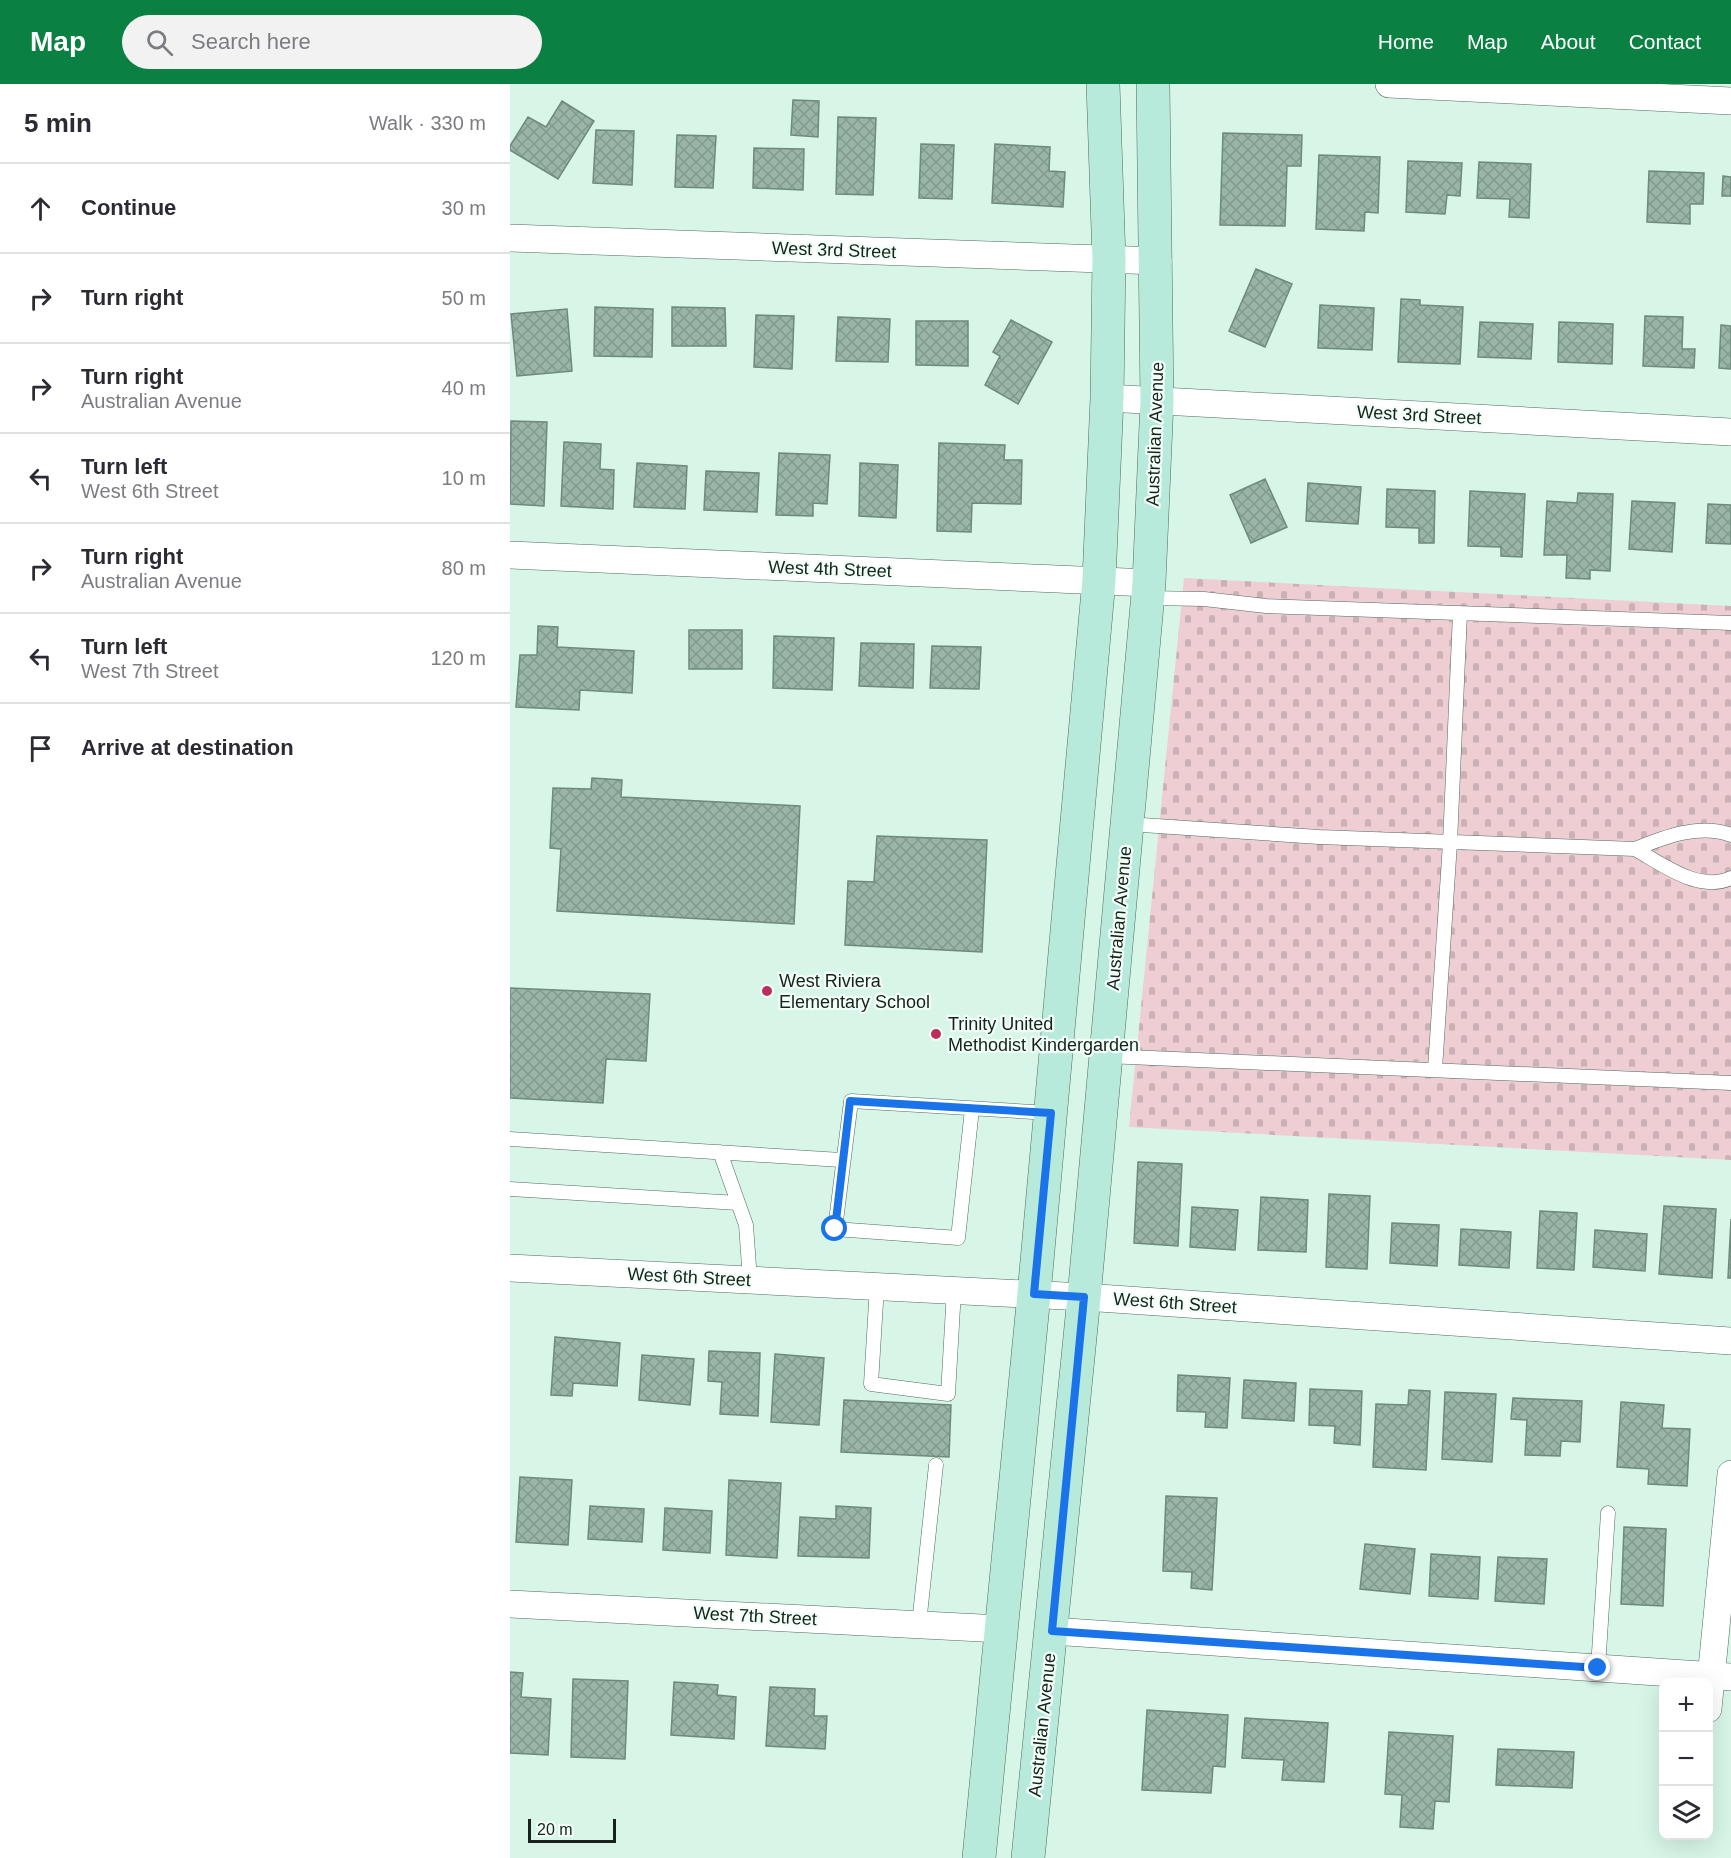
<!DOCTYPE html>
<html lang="en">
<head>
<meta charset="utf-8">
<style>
  :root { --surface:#fff; --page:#f2f2f3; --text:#2b2b33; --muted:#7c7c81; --line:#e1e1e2; --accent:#0b8043 }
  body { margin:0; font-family:Helvetica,sans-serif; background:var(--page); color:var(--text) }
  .controls { position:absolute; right:18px; bottom:18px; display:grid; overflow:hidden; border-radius:12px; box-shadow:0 6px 24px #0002 }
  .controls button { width:54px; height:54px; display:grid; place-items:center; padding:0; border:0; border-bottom:2px solid var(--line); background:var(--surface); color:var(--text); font:30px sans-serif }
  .scale { position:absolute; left:18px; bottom:15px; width:88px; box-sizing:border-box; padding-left:6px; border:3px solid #17221d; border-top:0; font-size:16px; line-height:21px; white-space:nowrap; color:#17221d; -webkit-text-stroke:4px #f2fef8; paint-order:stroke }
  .stop { position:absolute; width:18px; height:18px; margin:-14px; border:4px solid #1a73e8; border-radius:50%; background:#fff }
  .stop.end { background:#1a73e8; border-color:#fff; box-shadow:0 2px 6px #0008 }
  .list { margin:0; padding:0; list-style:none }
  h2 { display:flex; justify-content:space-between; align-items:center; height:78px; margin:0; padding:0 24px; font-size:26px }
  h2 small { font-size:20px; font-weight:400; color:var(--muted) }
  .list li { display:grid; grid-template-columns:39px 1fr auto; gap:18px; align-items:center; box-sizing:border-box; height:90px; padding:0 24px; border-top:2px solid var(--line) }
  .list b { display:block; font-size:22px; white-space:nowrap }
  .list p { margin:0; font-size:20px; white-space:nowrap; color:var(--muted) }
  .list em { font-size:20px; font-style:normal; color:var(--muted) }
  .icon { flex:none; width:33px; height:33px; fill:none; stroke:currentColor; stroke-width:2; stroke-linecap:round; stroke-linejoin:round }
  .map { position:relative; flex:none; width:1221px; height:1774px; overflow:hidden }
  header { display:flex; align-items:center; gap:36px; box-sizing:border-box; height:84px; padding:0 30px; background:var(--accent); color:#fff }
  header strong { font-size:28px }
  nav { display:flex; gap:33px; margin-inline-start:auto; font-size:21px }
  .search { width:420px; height:54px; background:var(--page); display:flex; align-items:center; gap:15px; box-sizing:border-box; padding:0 21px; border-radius:33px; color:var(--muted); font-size:22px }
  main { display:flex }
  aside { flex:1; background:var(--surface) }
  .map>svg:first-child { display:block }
</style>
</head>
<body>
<header>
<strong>Map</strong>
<div class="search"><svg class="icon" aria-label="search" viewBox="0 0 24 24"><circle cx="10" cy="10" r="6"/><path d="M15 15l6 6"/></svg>Search here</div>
<nav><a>Home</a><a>Map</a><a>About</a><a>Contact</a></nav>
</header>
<main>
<aside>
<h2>5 min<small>Walk · 330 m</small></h2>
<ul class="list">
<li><svg class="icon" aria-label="ahead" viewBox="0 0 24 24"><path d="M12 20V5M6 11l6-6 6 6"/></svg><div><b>Continue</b></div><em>30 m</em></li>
<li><svg class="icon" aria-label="right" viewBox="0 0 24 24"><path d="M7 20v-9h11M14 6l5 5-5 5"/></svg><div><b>Turn right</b></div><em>50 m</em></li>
<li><svg class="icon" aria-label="right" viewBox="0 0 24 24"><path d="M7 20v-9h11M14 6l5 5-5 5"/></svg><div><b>Turn right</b><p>Australian Avenue</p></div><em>40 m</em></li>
<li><svg class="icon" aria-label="left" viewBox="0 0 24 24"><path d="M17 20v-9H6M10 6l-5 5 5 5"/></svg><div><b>Turn left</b><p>West 6th Street</p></div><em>10 m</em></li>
<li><svg class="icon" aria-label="right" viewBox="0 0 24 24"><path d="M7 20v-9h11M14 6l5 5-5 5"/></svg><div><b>Turn right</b><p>Australian Avenue</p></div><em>80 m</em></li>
<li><svg class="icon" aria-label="left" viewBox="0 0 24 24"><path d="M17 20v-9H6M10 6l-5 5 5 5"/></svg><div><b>Turn left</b><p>West 7th Street</p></div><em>120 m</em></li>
<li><svg class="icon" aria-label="arrive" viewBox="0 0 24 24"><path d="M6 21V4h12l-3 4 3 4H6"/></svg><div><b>Arrive at destination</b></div></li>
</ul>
</aside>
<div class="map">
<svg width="1221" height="1774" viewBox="0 0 1221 1774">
  <defs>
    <pattern id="cemetery-stones" width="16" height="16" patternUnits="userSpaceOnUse" patternTransform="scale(1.5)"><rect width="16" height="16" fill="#eecdd3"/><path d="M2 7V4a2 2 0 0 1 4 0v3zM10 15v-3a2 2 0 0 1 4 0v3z" fill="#cbb0b5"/></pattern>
    <pattern id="building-cross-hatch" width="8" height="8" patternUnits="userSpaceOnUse" patternTransform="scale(1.5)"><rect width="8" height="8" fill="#98b5a7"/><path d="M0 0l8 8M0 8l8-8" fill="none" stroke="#829b8f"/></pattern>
  </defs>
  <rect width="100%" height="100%" fill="#d7f6e7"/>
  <!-- cemetery -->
  <path fill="url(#cemetery-stones)" d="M 674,494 L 1221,522 L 1221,1076 L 619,1043 Z"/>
  <!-- building -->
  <path fill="url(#building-cross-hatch)" stroke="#6e8a7d" stroke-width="1.5" d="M 283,16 L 309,17 L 308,53 L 281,51 Z
    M 52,17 L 84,37 L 48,95 L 0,66 L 0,62 L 18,33 L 36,43 Z
    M 328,33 L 366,34 L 363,111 L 326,110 Z
    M 86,46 L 124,47 L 122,101 L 83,99 Z
    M 713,49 L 792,51 L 791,82 L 777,82 L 775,142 L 710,141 Z
    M 167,51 L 206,52 L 203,104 L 165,103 Z
    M 411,60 L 444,61 L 442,115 L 409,114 Z
    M 485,60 L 540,63 L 539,87 L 555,88 L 553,123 L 482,119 Z
    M 244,64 L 294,65 L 293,106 L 243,104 Z
    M 809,71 L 870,73 L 868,129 L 855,128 L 854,147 L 806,145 Z
    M 898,77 L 952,79 L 950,112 L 937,111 L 935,130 L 896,128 Z
    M 969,78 L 1021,80 L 1019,134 L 999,133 L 1000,115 L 967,114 Z
    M 1139,87 L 1194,89 L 1193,120 L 1180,120 L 1180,140 L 1137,138 Z
    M 1213,92 L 1221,93 L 1221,112 L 1212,112 Z
    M 746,185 L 782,200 L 755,263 L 719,247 Z
    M 891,215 L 910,216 L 910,221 L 953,223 L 950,280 L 888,278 Z
    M 810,221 L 864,224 L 862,266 L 808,264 Z
    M 85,223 L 143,225 L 142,273 L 84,272 Z
    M 162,223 L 215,224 L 216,262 L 162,262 Z
    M 57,225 L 62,287 L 7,292 L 1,230 Z
    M 246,231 L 284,232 L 282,285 L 244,283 Z
    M 1135,232 L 1173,233 L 1172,265 L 1185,265 L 1184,284 L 1133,282 Z
    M 328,233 L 380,235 L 378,278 L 326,277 Z
    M 501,236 L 542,258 L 508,320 L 475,301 L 490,272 L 483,268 Z
    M 406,237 L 458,237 L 458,282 L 406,281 Z
    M 970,238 L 1023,240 L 1021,275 L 968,273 Z
    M 1049,238 L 1103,240 L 1102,280 L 1048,278 Z
    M 1211,241 L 1221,242 L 1221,285 L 1209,284 Z
    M 1,337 L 37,338 L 34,422 L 0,420 Z
    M 54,358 L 91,360 L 90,385 L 104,386 L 103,425 L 51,422 Z
    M 429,359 L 495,361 L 494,376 L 512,376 L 511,420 L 462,419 L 461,448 L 427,447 Z
    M 269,369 L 320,371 L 317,420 L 303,419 L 303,432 L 266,431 Z
    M 127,379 L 177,382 L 175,425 L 124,423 Z
    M 350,379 L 388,381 L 386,434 L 349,432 Z
    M 196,387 L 249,389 L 247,428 L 194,426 Z
    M 755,395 L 777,443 L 741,459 L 720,411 Z
    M 798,399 L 851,403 L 848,440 L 796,437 Z
    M 877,405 L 925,407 L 924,459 L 909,459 L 909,444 L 876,443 Z
    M 960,407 L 1015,410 L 1012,473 L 991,472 L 991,463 L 958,462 Z
    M 1068,409 L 1103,410 L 1100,487 L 1080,486 L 1080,495 L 1056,494 L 1057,471 L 1034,471 L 1037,417 L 1067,419 Z
    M 1122,417 L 1165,419 L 1162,468 L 1119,465 Z
    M 1198,420 L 1221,421 L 1221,460 L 1196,459 Z
    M 28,542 L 48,543 L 47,563 L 124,567 L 122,609 L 70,606 L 69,626 L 6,623 L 10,571 L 27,571 Z
    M 179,546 L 232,546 L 232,585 L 179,585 Z
    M 264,552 L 324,554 L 322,606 L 263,604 Z
    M 351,559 L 404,560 L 403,604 L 349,602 Z
    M 422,562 L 471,563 L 469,605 L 420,604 Z
    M 82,694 L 112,696 L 111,713 L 290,722 L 284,840 L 47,827 L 51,765 L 40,764 L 43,704 L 81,705 Z
    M 367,752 L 477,756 L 472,868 L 335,861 L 338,797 L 364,798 Z
    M 0,904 L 140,910 L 136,977 L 96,975 L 93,1019 L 0,1014 Z
    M 628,1078 L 672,1080 L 668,1162 L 624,1159 Z
    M 819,1110 L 860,1112 L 857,1185 L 816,1183 Z
    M 751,1113 L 798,1116 L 796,1168 L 748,1166 Z
    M 1154,1122 L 1206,1125 L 1202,1194 L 1149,1190 Z
    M 682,1123 L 728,1126 L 725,1166 L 680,1163 Z
    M 1030,1127 L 1067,1129 L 1064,1186 L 1027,1184 Z
    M 1221,1135 L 1221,1194 L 1218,1194 Z
    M 882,1139 L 929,1141 L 927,1182 L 880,1179 Z
    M 951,1145 L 1001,1148 L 999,1184 L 949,1181 Z
    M 1085,1146 L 1137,1150 L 1135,1187 L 1083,1183 Z
    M 45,1253 L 110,1259 L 107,1302 L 63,1299 L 62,1312 L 41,1311 Z
    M 199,1267 L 250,1269 L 248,1332 L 210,1330 L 212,1298 L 198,1297 Z
    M 265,1270 L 314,1274 L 309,1341 L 261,1338 Z
    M 132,1271 L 184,1275 L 180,1321 L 129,1316 Z
    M 668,1291 L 720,1294 L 717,1344 L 695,1343 L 696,1328 L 667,1327 Z
    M 734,1296 L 786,1299 L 784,1337 L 732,1334 Z
    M 800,1305 L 852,1307 L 850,1361 L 824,1359 L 825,1342 L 799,1341 Z
    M 899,1306 L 920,1307 L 916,1386 L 863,1383 L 866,1320 L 898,1321 Z
    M 935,1308 L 986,1310 L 982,1378 L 932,1375 Z
    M 1003,1314 L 1072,1317 L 1070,1358 L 1051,1357 L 1050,1372 L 1015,1371 L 1017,1336 L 1001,1335 Z
    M 334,1316 L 441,1321 L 439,1373 L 331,1368 Z
    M 1111,1318 L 1154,1321 L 1152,1344 L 1180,1345 L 1177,1402 L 1138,1400 L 1139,1385 L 1107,1383 Z
    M 10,1393 L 62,1396 L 58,1461 L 6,1458 Z
    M 219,1396 L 271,1399 L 267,1474 L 216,1471 Z
    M 656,1412 L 707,1414 L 702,1506 L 681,1504 L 682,1488 L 653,1487 Z
    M 80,1422 L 134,1425 L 132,1458 L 78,1455 Z
    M 326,1422 L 361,1424 L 359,1474 L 288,1472 L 290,1433 L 326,1435 Z
    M 155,1424 L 202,1427 L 200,1469 L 153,1466 Z
    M 1114,1443 L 1156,1445 L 1153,1522 L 1111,1520 Z
    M 855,1460 L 905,1465 L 900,1510 L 850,1505 Z
    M 921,1470 L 970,1473 L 968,1515 L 919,1512 Z
    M 988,1473 L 1037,1475 L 1034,1520 L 985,1517 Z
    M 0,1588 L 13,1589 L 11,1613 L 41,1615 L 38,1671 L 0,1669 Z
    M 63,1595 L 118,1597 L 115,1675 L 61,1673 Z
    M 164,1598 L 208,1601 L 207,1611 L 226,1613 L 224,1655 L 161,1651 Z
    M 260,1603 L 305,1605 L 304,1632 L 317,1632 L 315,1665 L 256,1662 Z
    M 637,1626 L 718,1631 L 715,1683 L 703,1682 L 701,1709 L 632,1706 Z
    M 735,1634 L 818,1639 L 814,1698 L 772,1696 L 774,1676 L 732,1674 Z
    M 879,1648 L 943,1652 L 939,1718 L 925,1717 L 923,1745 L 890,1743 L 892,1711 L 875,1710 Z
    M 988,1665 L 1064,1668 L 1062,1704 L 986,1701 Z"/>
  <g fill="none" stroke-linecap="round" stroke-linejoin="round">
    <!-- service casing -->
    <g stroke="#506b5f" stroke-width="15">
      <path id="service" d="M 638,514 L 694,515 L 756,522 L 1221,539
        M 617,740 L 809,753 L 1125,765 C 1152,780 1189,809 1221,794
        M 1125,765 C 1154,753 1190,739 1221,751
        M 596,972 L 1221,999
        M 925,985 L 940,759 L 950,529
        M 462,1025 L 448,1154 L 325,1145 L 341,1017 L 541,1029
        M 0,1055 L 331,1076
        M 210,1068 L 236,1141 L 240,1196
        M 0,1105 L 228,1119
        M 367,1202 L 361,1300 L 438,1310 L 444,1206
        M 409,1540 L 426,1381
        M 1088,1584 L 1098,1429"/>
    </g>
    <!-- minor casing -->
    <g stroke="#506b5f" stroke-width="28">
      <path id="minor" d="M 879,0 L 1221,17
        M 0,154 L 648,177
        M 597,314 L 1221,348
        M 0,471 L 639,499
        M 0,1184 L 574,1213 L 1221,1257
        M 0,1520 L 491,1545
        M 542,1547 L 1221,1593
        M 1198,1625 L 1221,1390"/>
    </g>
    <!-- secondary casing -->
    <g stroke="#506b5f" stroke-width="34">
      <path id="secondary" d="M 469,1774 L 524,1210 L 589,496 L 597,314 L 599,175 L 593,0
        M 518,1774 L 574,1213 L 639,499 L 647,317 L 643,0"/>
    </g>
    <!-- service -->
    <use href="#service" stroke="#fff" stroke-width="14"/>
    <!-- minor -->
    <use href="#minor" stroke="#fff" stroke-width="27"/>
    <!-- secondary -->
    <use href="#secondary" stroke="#b8eadc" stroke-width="33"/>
  </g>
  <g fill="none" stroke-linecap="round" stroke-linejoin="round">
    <!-- route -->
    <path stroke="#1a73e8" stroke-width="8" d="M 325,1145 L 340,1017 L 541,1029 L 524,1210 L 574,1213 L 542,1547 L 1088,1584"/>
  </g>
  <!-- markers -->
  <g fill="#bc2e5d" stroke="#f2fef8" stroke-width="2">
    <circle cx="257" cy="907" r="6"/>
    <circle cx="426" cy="950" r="6"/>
  </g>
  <g text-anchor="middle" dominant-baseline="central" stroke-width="4.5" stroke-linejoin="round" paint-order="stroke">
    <!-- street labels -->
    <g font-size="18" fill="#17221d" stroke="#f2fef8">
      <text transform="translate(324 166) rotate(2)">West 3rd Street</text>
      <text transform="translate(909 331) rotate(3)">West 3rd Street</text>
      <text transform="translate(645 350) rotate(-88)">Australian Avenue</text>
      <text transform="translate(320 485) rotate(2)">West 4th Street</text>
      <text transform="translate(609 834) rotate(-85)">Australian Avenue</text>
      <text transform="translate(179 1193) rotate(3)">West 6th Street</text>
      <text transform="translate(665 1219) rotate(4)">West 6th Street</text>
      <text transform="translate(245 1532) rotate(3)">West 7th Street</text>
      <text transform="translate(532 1641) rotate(-84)">Australian Avenue</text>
    </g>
    <!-- poi labels -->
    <g font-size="18" fill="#17221d" stroke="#f2fef8" text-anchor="start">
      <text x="269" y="897">West Riviera<tspan x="269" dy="21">Elementary School</tspan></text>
      <text x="438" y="940">Trinity United<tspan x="438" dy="21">Methodist Kindergarden</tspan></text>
    </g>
  </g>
</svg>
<div class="controls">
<button>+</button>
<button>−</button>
<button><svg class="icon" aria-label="layers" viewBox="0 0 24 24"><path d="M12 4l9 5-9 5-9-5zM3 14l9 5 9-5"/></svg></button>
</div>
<div class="scale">20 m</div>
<div class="stop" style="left:325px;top:1145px"></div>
<div class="stop end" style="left:1088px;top:1584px"></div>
</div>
</main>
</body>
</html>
